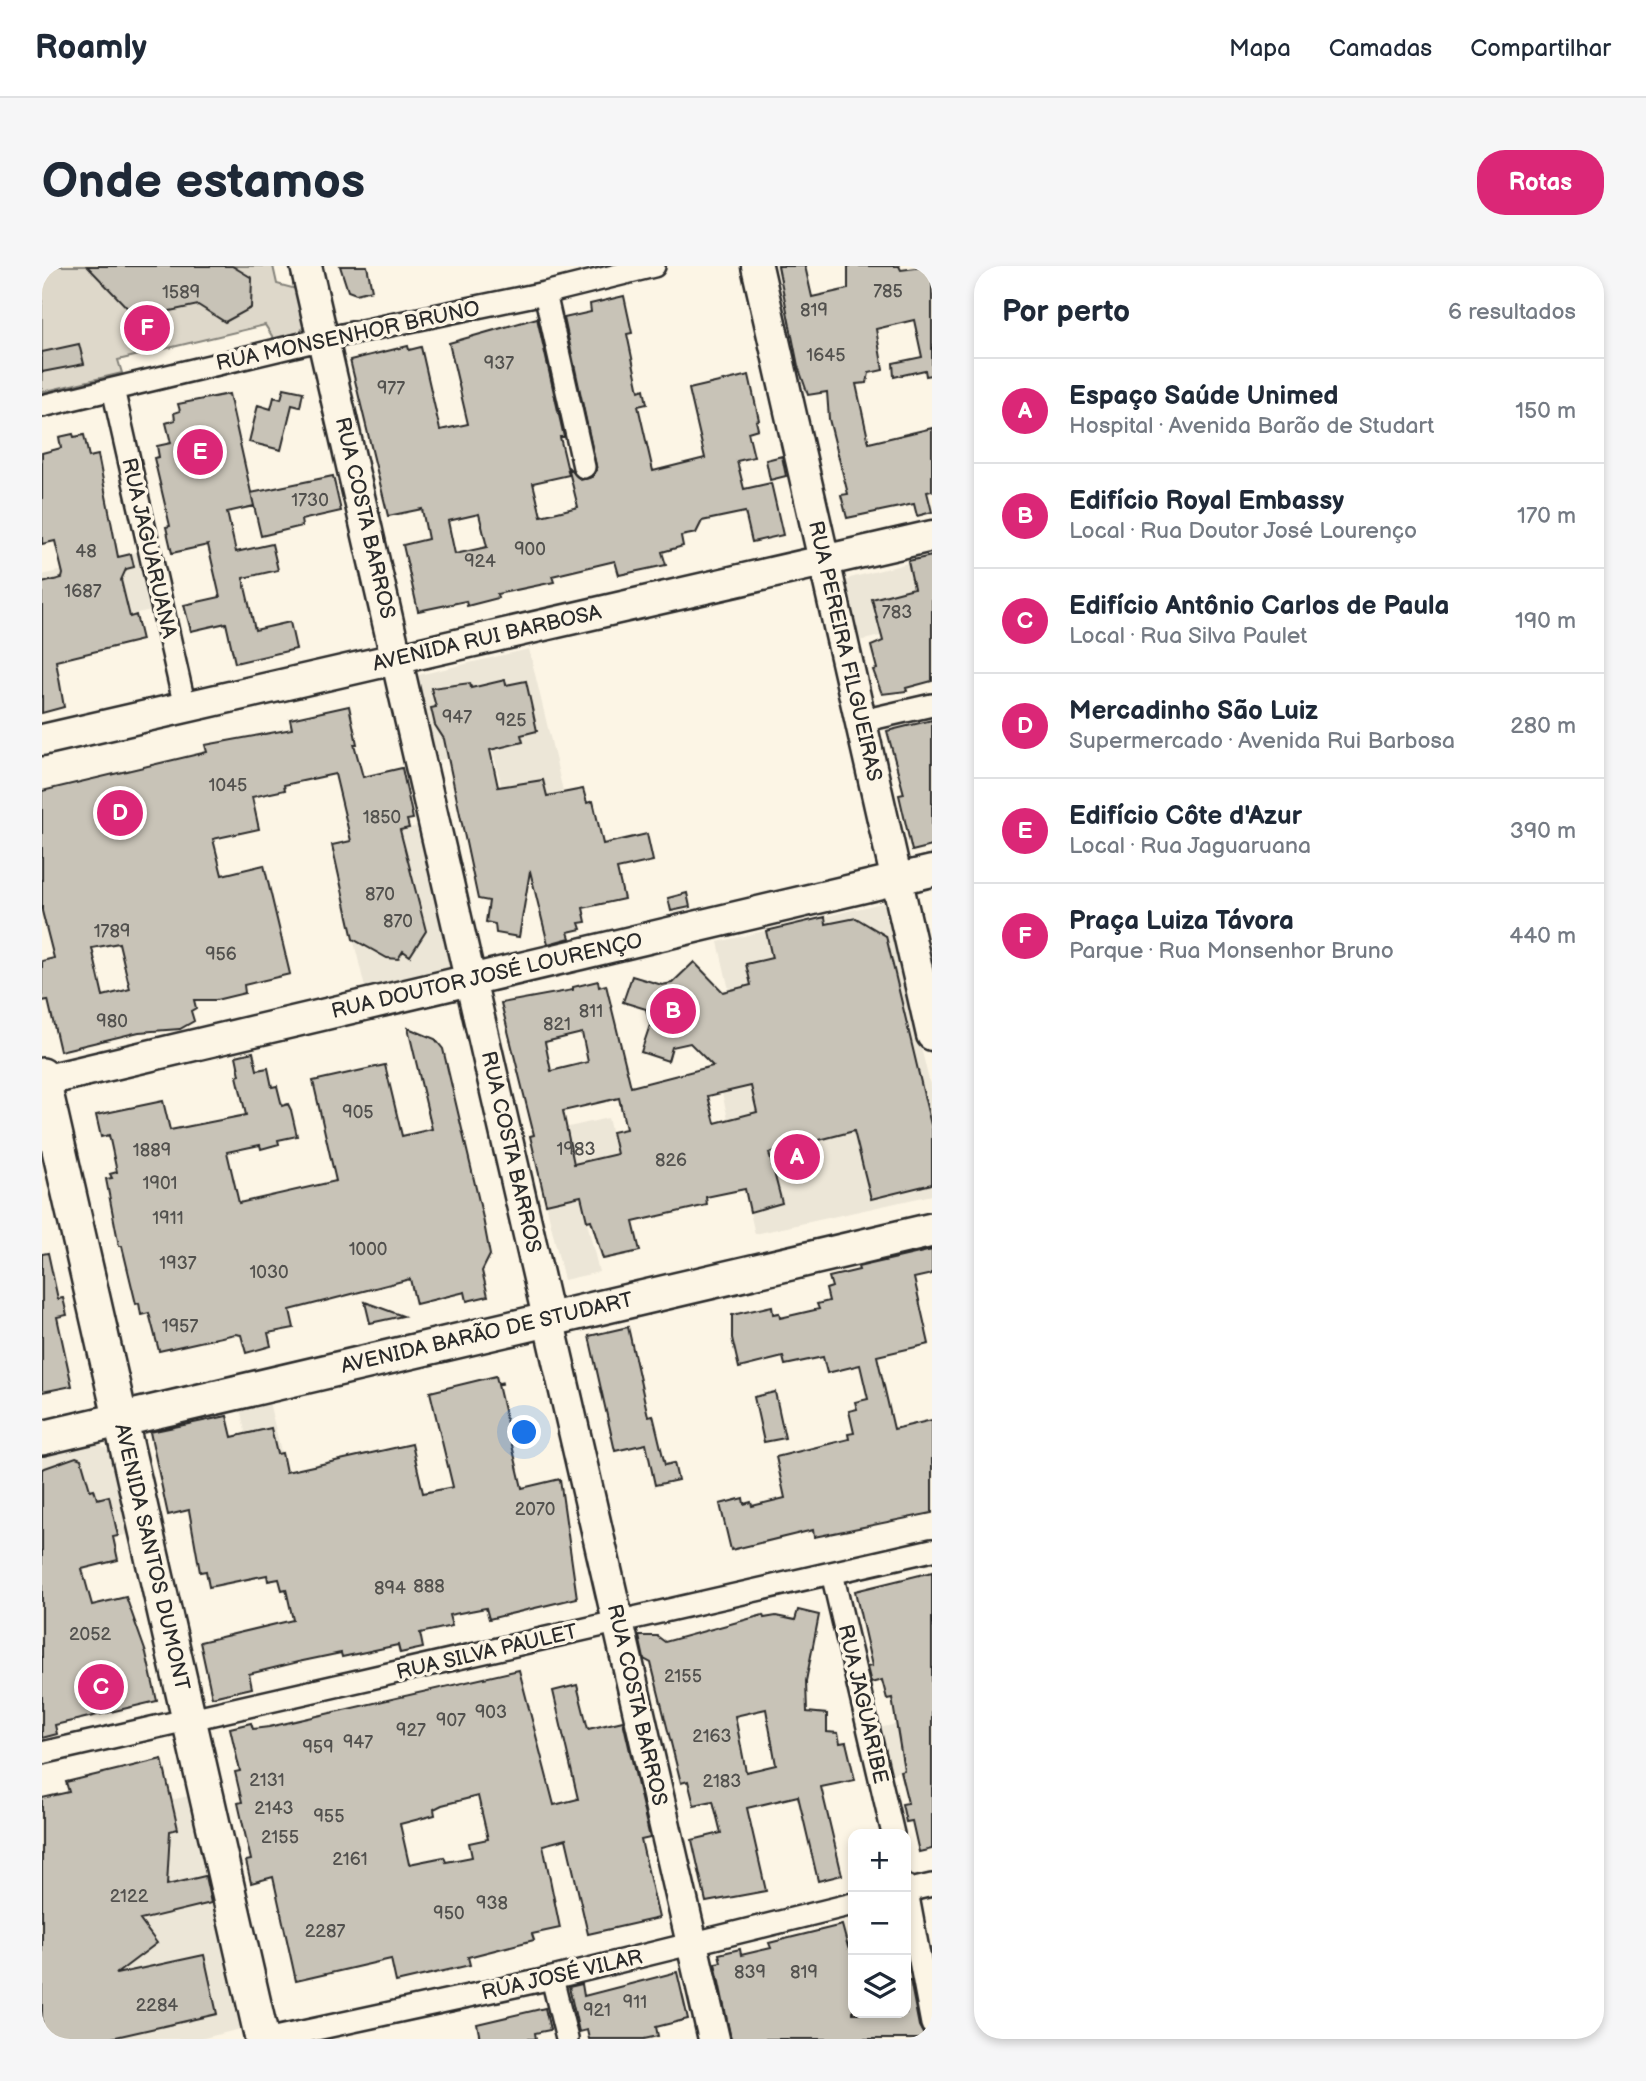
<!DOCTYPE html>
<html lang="pt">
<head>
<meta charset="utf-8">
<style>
  :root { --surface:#fff; --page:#f6f6f7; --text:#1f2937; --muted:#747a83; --line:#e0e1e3; --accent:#db2777 }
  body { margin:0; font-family:"Balsamiq Sans",sans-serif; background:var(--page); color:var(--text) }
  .controls { position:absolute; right:21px; bottom:21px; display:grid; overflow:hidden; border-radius:14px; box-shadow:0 4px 10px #0003 }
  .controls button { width:63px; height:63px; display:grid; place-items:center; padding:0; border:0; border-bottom:2px solid var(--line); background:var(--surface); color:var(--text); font:35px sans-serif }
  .you { position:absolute; left:483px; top:1167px; width:24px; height:24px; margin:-18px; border:5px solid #fff; border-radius:50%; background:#1a73e8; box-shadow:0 0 0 10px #1a73e833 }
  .badge { display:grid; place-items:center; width:46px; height:46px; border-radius:50%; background:var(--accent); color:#fff; font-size:23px; font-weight:700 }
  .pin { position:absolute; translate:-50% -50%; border:4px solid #fff; box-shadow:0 2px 7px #0006 }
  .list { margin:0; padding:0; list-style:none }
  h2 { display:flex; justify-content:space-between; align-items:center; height:91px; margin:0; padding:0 28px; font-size:30px }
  h2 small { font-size:23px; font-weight:400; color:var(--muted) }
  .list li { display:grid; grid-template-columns:46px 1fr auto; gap:21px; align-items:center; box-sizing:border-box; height:105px; padding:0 28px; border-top:2px solid var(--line) }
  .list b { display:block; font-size:26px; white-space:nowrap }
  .list p { margin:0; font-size:23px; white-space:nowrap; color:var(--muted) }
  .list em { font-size:23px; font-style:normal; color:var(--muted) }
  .icon { flex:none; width:38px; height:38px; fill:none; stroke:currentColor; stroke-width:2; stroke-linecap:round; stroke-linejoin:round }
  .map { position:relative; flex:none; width:890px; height:1773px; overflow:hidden; border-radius:28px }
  header { display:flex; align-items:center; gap:42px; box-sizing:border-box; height:98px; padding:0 35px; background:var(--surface); border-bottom:2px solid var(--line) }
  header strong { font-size:33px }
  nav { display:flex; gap:38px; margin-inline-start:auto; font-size:24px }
  .intro { display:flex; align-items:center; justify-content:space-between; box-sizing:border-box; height:168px; padding:0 42px }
  h1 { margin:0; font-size:49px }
  .button { padding:18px 32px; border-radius:28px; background:var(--accent); color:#fff; font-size:24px; font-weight:700 }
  main { display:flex; gap:42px; padding:0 42px }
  aside { flex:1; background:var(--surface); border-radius:28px; box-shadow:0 4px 10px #0003 }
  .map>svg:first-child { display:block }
</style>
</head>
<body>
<header>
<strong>Roamly</strong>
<nav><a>Mapa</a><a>Camadas</a><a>Compartilhar</a></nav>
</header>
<div class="intro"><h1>Onde estamos</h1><a class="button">Rotas</a></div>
<main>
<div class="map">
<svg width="890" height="1773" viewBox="0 0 890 1773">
  <rect width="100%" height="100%" fill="#fcf5e5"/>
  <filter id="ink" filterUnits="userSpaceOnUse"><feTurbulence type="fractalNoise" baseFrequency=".0143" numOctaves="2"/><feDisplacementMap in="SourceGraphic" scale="14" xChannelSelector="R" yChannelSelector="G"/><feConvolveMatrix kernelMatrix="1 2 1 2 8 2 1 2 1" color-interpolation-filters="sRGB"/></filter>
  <g filter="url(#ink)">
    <!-- built -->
    <path fill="#ece6d7" d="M 95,286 L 109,344 L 0,368 L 0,309 Z
      M 866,297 L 881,360 L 817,375 L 803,317 L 808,312 Z
      M 487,383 L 521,525 L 464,538 L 450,482 L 394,495 L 375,412 L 377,409 Z
      M 380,559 L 414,700 L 323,722 L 289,579 Z
      M 844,636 L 890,827 L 890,929 L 713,968 L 680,827 L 709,820 L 676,676 Z
      M 566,852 L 579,905 L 535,914 L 557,1006 L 522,1014 L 488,870 Z
      M 227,1136 L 246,1214 L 215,1221 L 198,1142 Z
      M 55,1176 L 68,1185 L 87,1268 L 0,1289 L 0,1189 Z
      M 890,1450 L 890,1498 L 847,1508 L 837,1462 Z
      M 146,1530 L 198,1763 L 158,1773 L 39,1773 L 34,1557 Z"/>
    <!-- green -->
    <path fill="#ded8ca" stroke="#84827a" stroke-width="2" d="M 0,0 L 231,0 L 235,18 L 258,24 L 265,55 L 258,66 L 232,73 L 223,59 L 76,94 L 80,107 L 0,126 Z"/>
    <!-- building -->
    <path fill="#c8c3b7" stroke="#2b2b2b" stroke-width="2" fill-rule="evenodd" d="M 45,0 L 190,0 L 210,12 L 209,42 L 183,56 L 156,39 L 95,52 Z
      M 298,0 L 325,0 L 330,24 L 314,28 L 306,25 Z
      M 736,0 L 763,0 L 770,31 L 806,23 L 806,0 L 857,0 L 859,4 L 890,0 L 890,109 L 884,110 L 883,104 L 852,111 L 851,97 L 880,91 L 872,54 L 834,63 L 841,104 L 827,107 L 825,117 L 814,118 L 827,177 L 890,162 L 890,225 L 885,226 L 890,246 L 875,250 L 872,238 L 805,252 L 799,229 L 806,228 L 787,153 L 785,126 L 766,129 L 756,100 Z
      M 582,30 L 590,67 L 585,68 L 597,125 L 602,123 L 605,138 L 596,140 L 611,205 L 663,192 L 647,123 L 707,109 L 717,154 L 714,155 L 716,163 L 706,166 L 712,191 L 695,195 L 702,223 L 729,217 L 741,269 L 710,276 L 703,246 L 660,255 L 654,267 L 639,270 L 641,280 L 620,286 L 624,299 L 577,309 L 573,295 L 510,310 L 512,316 L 455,328 L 456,332 L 425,340 L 424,335 L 376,345 L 361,279 L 386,273 L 380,243 L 346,250 L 308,94 L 366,80 L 367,84 L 379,81 L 398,164 L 426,158 L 407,77 L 495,52 L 522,171 L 518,171 L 527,209 L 491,217 L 499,250 L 536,241 L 526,201 L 539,214 L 550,211 L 555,204 L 522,52 L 549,46 L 548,38 ZM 437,248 L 445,281 L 413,288 L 406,255 Z
      M 37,78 L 42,98 L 0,106 L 0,86 Z
      M 242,122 L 261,126 L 258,141 L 250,139 L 239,184 L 207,176 L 216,139 L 229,143 L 232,131 L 239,133 Z
      M 187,128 L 212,240 L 185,246 L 194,286 L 230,278 L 236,304 L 201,312 L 213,364 L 248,356 L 254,383 L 193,397 L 184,357 L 149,365 L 142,339 L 178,331 L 166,279 L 130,287 L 124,261 L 128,260 L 112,192 L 117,191 L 115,180 L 129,177 L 124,157 L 133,154 L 132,147 L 138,145 L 136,138 Z
      M 31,168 L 32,171 L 42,169 L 47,191 L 56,189 L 76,291 L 89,288 L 92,301 L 84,303 L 79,314 L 88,351 L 94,349 L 100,374 L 14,395 L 22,441 L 0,447 L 0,317 L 20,312 L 21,308 L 13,275 L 0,278 L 0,187 L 19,182 L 17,171 Z
      M 740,190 L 744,210 L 728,214 L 724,194 Z
      M 291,210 L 299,245 L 259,254 L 260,260 L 219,270 L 209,227 Z
      M 890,290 L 890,415 L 864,422 L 865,425 L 840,428 L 831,404 L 835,403 L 829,380 L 841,375 L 830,333 L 872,322 L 866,295 Z
      M 463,414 L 464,419 L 484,415 L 495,465 L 479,469 L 481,476 L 448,484 L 456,521 L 501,514 L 505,530 L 541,523 L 545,537 L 551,535 L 561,578 L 605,568 L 611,595 L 575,603 L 582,633 L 541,642 L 544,656 L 537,657 L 539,663 L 526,666 L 528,672 L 506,678 L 488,605 L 477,671 L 454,667 L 453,658 L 444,656 L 447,635 L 436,633 L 402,473 L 393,459 L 389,442 L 394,441 L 389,422 L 428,417 L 429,422 Z
      M 307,440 L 315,478 L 312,478 L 321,511 L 360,502 L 371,553 L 365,554 L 367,562 L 358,564 L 384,665 L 368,690 L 361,685 L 356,693 L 345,692 L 311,673 L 290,579 L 309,575 L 293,508 L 242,519 L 243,524 L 210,531 L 217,563 L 171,573 L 180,609 L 222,599 L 248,708 L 202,719 L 203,727 L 174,734 L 152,734 L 154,742 L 149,745 L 152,755 L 138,763 L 97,766 L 18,785 L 6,734 L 0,735 L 0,695 L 12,692 L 0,645 L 0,525 L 165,486 L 163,479 L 250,463 L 248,453 ZM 77,677 L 88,723 L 61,730 L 50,682 Z
      M 890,454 L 890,580 L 870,585 L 857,529 L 862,528 L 845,465 Z
      M 645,627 L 648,641 L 629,645 L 626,632 Z
      M 783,651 L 784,658 L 814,652 L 844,670 L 890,863 L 890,918 L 829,933 L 812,865 L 727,887 L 740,937 L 708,946 L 703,923 L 664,931 L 665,939 L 591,956 L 598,985 L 561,993 L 549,954 L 545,955 L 539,930 L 504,938 L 488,870 L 492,869 L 459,737 L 531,724 L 531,721 L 556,715 L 557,721 L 564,719 L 589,821 L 671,800 L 648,777 L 630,781 L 626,795 L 599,786 L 608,759 L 604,743 L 581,736 L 590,710 L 620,719 L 630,717 L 652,696 L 681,726 L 709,719 L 704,698 L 730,692 L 724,665 ZM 540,767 L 546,796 L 509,805 L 503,776 ZM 709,820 L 715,846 L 673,857 L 666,830 ZM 577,832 L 584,863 L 570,866 L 575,888 L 532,898 L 521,845 Z
      M 366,762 L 393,773 L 401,783 L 441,952 L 448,989 L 440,1005 L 446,1030 L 425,1035 L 423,1026 L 374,1038 L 368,1013 L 248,1044 L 252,1062 L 226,1067 L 229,1080 L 204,1087 L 199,1069 L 193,1068 L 117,1085 L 107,1047 L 99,1049 L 97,1037 L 94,1038 L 80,980 L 77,980 L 64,913 L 70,912 L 68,908 L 75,906 L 67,869 L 59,871 L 54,849 L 121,835 L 128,864 L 204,849 L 195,810 L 198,809 L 194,790 L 211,786 L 215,804 L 226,802 L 230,821 L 235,820 L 240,840 L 246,838 L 249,844 L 255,870 L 236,874 L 237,878 L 219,883 L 218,879 L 185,886 L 197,937 L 294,915 L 271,815 L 343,799 L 360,870 L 390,863 Z
      M 890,984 L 890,1008 L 872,1012 L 887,1078 L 835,1090 L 852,1163 L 890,1154 L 890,1247 L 772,1271 L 771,1264 L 689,1284 L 678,1238 L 701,1232 L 702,1238 L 709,1236 L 710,1240 L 743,1232 L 734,1191 L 807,1173 L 806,1168 L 812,1167 L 807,1145 L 815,1143 L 813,1136 L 826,1133 L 818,1099 L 785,1107 L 781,1091 L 743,1099 L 741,1091 L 697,1102 L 690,1072 L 690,1049 L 730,1040 L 731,1048 L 737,1047 L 738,1052 L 777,1043 L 775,1038 L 787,1035 L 784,1023 L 790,1021 L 787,1011 L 817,1004 L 816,1001 Z
      M 6,987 L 16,1033 L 21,1032 L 25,1049 L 15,1051 L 30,1120 L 0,1126 L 0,988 Z
      M 323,1036 L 361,1050 L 328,1057 Z
      M 586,1061 L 606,1150 L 611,1149 L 623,1199 L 632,1197 L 636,1214 L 613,1219 L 604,1178 L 573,1185 L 547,1070 Z
      M 454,1110 L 480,1222 L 518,1213 L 535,1332 L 447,1353 L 444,1342 L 407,1349 L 410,1360 L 378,1367 L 381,1382 L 358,1387 L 356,1379 L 300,1391 L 299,1387 L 256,1396 L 207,1408 L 210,1422 L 170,1431 L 158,1376 L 251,1354 L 244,1323 L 240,1324 L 237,1313 L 226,1315 L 225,1309 L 167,1321 L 164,1305 L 158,1306 L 147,1244 L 126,1249 L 108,1166 L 185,1150 L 190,1171 L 229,1162 L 235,1188 L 240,1187 L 244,1206 L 370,1178 L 381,1227 L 411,1221 L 388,1126 Z
      M 733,1126 L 743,1172 L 722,1176 L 712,1131 Z
      M 34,1191 L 39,1193 L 48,1224 L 52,1223 L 55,1233 L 67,1230 L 76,1270 L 71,1271 L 76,1294 L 40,1303 L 50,1339 L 84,1331 L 104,1387 L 115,1435 L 13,1459 L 15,1468 L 0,1472 L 0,1203 Z
      M 890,1306 L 890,1583 L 877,1586 L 870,1555 L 864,1556 L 860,1538 L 866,1537 L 858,1505 L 862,1504 L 850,1432 L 845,1433 L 840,1414 L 829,1417 L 825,1401 L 830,1400 L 813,1325 Z
      M 756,1344 L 777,1349 L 764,1415 L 765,1446 L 785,1448 L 785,1466 L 796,1467 L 798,1477 L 804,1476 L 813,1514 L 779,1521 L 800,1609 L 776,1615 L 756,1530 L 705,1542 L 724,1625 L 664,1636 L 650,1574 L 679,1567 L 671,1535 L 652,1539 L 646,1515 L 639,1517 L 609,1397 L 602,1393 L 597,1370 L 615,1370 L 623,1376 L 721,1349 L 722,1352 L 734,1350 L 753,1354 ZM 724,1443 L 734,1499 L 704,1506 L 693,1450 Z
      M 477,1404 L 512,1539 L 536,1533 L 511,1425 L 535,1419 L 546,1463 L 581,1455 L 608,1572 L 599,1574 L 617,1652 L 546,1668 L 524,1573 L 501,1579 L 518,1662 L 490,1668 L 492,1674 L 426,1691 L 428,1699 L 354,1716 L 349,1693 L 254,1715 L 231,1611 L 209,1617 L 204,1595 L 209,1594 L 196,1537 L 200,1536 L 193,1506 L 198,1505 L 188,1462 L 209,1457 L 211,1463 L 227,1461 ZM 436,1530 L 446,1573 L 427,1577 L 430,1591 L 404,1596 L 402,1591 L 367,1598 L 358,1558 L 393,1549 L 392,1543 L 400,1539 Z
      M 120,1493 L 136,1563 L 128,1565 L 125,1619 L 163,1610 L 169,1637 L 98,1654 L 115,1677 L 74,1708 L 162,1689 L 175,1748 L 65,1773 L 0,1773 L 0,1532 L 27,1526 L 24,1516 Z
      M 800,1659 L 806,1681 L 811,1672 L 811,1747 L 864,1747 L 864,1715 L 868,1714 L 877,1760 L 884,1773 L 689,1773 L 673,1697 L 679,1696 L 677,1688 L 698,1683 L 699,1689 L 729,1682 L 727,1677 Z
      M 635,1706 L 646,1753 L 614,1761 L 616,1770 L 602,1773 L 547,1773 L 545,1764 L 537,1766 L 527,1721 L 540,1718 L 542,1730 Z
      M 503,1742 L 508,1764 L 493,1767 L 494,1773 L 438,1773 L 435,1758 Z"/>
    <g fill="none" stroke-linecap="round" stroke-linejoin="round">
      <!-- street casing -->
      <g stroke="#2b2b2b" stroke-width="26">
        <path id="street" d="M 503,27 L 542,201
          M 71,123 L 143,441
          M 0,140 L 281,73 L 503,27 L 612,0
          M 820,455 L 890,439
          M 790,1307 L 851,1568
          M 0,1487 L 890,1284
          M 864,1620 L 890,1758
          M 864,1625 L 890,1619
          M 510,1712 L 525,1773
          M 228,1773 L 510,1712 L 811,1638"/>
      </g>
      <!-- secondary casing -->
      <g stroke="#2b2b2b" stroke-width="35">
        <path id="secondary" d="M 264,0 L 672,1773
          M 715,0 L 890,769
          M 0,474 L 890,270
          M 0,815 L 890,605"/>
      </g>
      <!-- primary casing -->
      <g stroke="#2b2b2b" stroke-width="38">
        <path id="primary" d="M 0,809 L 220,1773
          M 0,1172 L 890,964"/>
      </g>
      <!-- path -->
      <path stroke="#2b2b2b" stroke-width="3.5" stroke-dasharray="5 5" stroke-linecap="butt" d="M 456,1118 L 465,1116"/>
      <!-- street -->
      <use href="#street" stroke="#fcf5e5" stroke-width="21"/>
      <!-- secondary -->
      <use href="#secondary" stroke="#fcf5e5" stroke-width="30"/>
      <!-- primary -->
      <use href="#primary" stroke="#fcf5e5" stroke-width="33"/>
    </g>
  </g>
  <g text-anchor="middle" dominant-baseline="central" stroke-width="7" stroke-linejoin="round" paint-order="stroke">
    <!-- number labels -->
    <g font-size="18" fill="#52514e">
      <text x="846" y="25">785</text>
      <text x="139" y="26">1589</text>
      <text x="772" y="44">819</text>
      <text x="784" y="89">1645</text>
      <text x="457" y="97">937</text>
      <text x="349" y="122">977</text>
      <text x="268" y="234">1730</text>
      <text x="488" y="283">900</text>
      <text x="44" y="285">48</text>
      <text x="438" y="295">924</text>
      <text x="41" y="325">1687</text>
      <text x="855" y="346">783</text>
      <text x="415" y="451">947</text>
      <text x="469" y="454">925</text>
      <text x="186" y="519">1045</text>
      <text x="340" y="551">1850</text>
      <text x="338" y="628">870</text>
      <text x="356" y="655">870</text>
      <text x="70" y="665">1789</text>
      <text x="179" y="688">956</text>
      <text x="549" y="745">811</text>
      <text x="70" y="755">980</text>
      <text x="515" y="758">821</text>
      <text x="316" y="846">905</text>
      <text x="534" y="883">1983</text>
      <text x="110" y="884">1889</text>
      <text x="629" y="894">826</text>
      <text x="118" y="917">1901</text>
      <text x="126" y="952">1911</text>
      <text x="326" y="983">1000</text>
      <text x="136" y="997">1937</text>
      <text x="227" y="1006">1030</text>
      <text x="138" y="1060">1957</text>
      <text x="493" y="1243">2070</text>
      <text x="387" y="1320">888</text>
      <text x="348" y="1322">894</text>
      <text x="48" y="1368">2052</text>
      <text x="641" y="1410">2155</text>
      <text x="449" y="1446">903</text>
      <text x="409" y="1454">907</text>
      <text x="369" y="1464">927</text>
      <text x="670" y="1470">2163</text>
      <text x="316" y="1476">947</text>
      <text x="276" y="1481">959</text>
      <text x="225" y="1514">2131</text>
      <text x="680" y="1515">2183</text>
      <text x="232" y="1542">2143</text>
      <text x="287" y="1550">955</text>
      <text x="238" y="1571">2155</text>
      <text x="308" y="1593">2161</text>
      <text x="87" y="1630">2122</text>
      <text x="450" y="1637">938</text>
      <text x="407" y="1647">950</text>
      <text x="283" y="1665">2287</text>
      <text x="708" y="1706">839</text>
      <text x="762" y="1706">819</text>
      <text x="593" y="1736">911</text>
      <text x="115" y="1739">2284</text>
      <text x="555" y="1744">921</text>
    </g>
    <!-- street labels -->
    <g font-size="21" fill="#2b2b2b" stroke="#fcf5e5">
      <text transform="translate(306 70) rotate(-12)">RUA MONSENHOR BRUNO</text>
      <text transform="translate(323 252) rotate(77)">RUA COSTA BARROS</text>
      <text transform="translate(107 282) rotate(77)">RUA JAGUARUANA</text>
      <text transform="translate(445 372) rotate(-13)">AVENIDA RUI BARBOSA</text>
      <text transform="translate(803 385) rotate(77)">RUA PEREIRA FILGUEIRAS</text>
      <text transform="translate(445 710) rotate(-13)">RUA DOUTOR JOSÉ LOURENÇO</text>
      <text transform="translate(469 886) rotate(77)">RUA COSTA BARROS</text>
      <text transform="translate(445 1067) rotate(-13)">AVENIDA BARÃO DE STUDART</text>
      <text transform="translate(110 1291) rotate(77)">AVENIDA SANTOS DUMONT</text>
      <text transform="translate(445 1386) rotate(-13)">RUA SILVA PAULET</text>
      <text transform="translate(821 1438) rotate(77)">RUA JAGUARIBE</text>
      <text transform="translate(595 1439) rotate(77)">RUA COSTA BARROS</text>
      <text transform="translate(520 1709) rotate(-13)">RUA JOSÉ VILAR</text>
    </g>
  </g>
</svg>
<div class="controls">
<button>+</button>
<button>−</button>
<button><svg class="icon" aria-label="layers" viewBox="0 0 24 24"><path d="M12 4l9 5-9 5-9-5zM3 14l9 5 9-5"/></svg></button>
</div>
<div class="you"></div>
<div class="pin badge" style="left:755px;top:891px">A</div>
<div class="pin badge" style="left:631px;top:745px">B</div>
<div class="pin badge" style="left:59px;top:1421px">C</div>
<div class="pin badge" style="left:78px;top:547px">D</div>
<div class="pin badge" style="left:158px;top:186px">E</div>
<div class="pin badge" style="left:105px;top:62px">F</div>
</div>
<aside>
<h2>Por perto<small>6 resultados</small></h2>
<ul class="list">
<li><span class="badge">A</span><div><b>Espaço Saúde Unimed</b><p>Hospital · Avenida Barão de Studart</p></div><em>150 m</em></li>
<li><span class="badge">B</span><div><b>Edifício Royal Embassy</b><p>Local · Rua Doutor José Lourenço</p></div><em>170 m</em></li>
<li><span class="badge">C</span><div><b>Edifício Antônio Carlos de Paula</b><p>Local · Rua Silva Paulet</p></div><em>190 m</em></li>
<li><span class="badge">D</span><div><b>Mercadinho São Luiz</b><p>Supermercado · Avenida Rui Barbosa</p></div><em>280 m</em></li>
<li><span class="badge">E</span><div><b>Edifício Côte d'Azur</b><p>Local · Rua Jaguaruana</p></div><em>390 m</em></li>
<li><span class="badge">F</span><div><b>Praça Luiza Távora</b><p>Parque · Rua Monsenhor Bruno</p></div><em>440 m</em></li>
</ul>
</aside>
</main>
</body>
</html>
